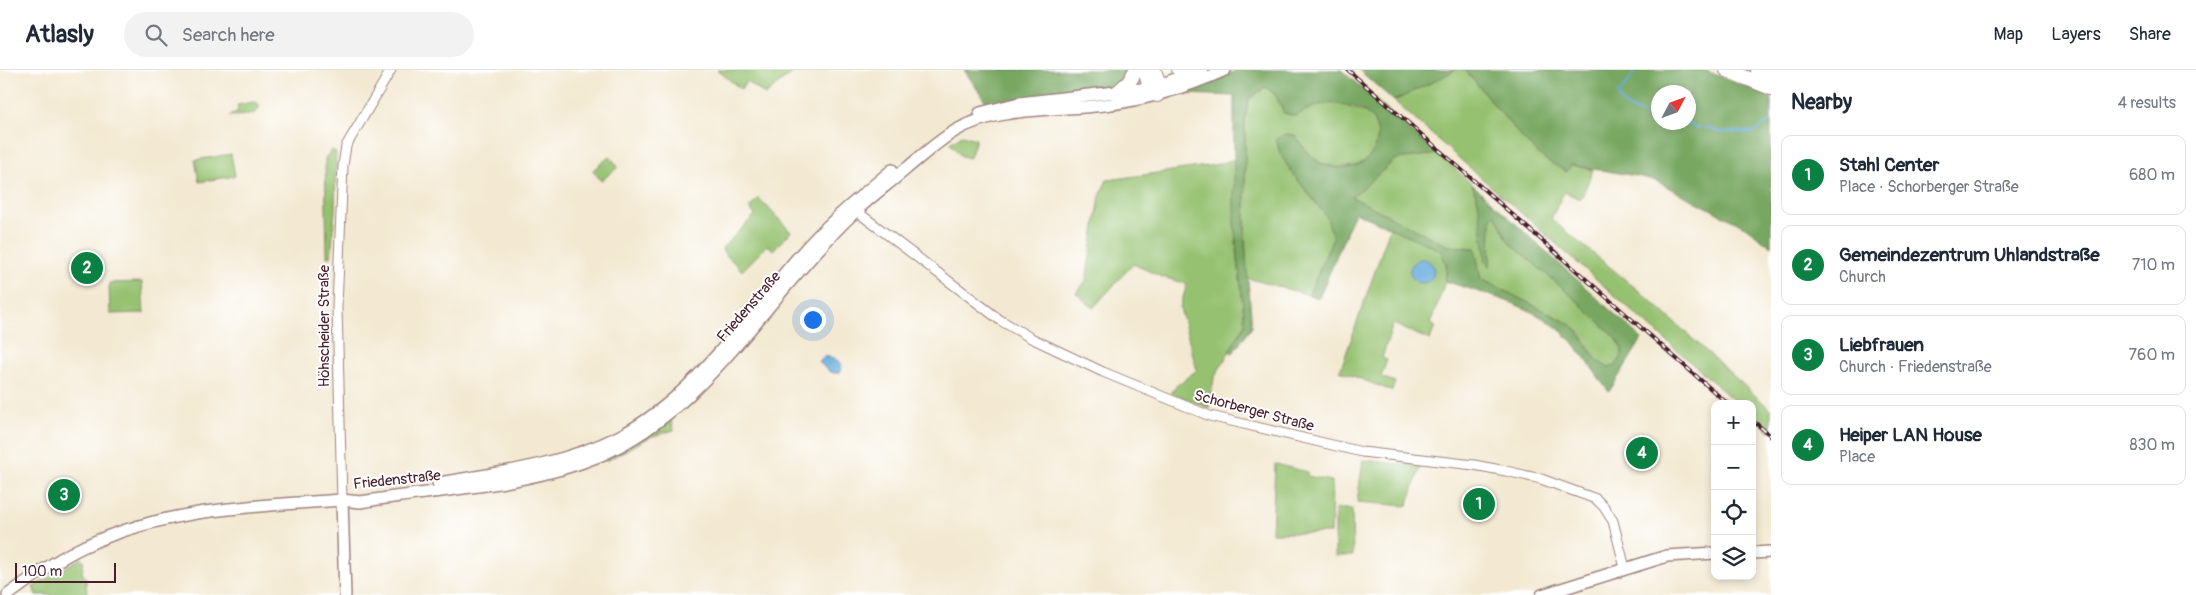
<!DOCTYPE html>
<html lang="en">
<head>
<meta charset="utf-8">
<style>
  :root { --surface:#fff; --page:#f2f2f3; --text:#1f2937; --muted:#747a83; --line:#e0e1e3; --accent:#0b8043 }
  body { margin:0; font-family:Pangolin,sans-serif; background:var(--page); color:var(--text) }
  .controls { position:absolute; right:15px; bottom:15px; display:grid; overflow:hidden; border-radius:10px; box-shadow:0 2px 8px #0003 }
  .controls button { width:45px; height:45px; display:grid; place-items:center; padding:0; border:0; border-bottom:1px solid var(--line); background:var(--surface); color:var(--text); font:25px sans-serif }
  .compass { position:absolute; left:1651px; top:15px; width:45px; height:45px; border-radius:50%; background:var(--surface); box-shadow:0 2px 8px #0003; rotate:49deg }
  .scale { position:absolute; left:15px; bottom:12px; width:101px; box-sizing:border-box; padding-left:5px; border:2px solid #4a1f2b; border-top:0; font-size:14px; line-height:18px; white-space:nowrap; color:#4a1f2b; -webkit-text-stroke:4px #fff; paint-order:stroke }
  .you { position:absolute; left:812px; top:249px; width:18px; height:18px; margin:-12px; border:4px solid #fff; border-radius:50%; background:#1a73e8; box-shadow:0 0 0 8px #1a73e833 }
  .badge { display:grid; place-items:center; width:32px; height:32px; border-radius:50%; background:var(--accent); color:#fff; font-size:16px; font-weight:700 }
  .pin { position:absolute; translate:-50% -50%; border:2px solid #fff; box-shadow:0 1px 5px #0006 }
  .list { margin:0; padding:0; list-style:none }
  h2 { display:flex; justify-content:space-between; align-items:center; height:65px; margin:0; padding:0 20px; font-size:21px }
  h2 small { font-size:16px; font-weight:400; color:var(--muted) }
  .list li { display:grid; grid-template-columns:32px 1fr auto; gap:15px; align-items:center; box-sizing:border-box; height:80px; margin:0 10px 10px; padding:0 10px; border:1px solid var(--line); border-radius:10px }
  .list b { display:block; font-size:19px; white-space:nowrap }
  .list p { margin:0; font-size:16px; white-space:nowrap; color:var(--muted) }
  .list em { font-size:16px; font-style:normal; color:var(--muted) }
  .icon { flex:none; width:28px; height:28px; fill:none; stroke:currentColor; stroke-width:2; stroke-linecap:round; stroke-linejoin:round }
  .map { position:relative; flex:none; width:1771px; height:525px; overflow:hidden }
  header { display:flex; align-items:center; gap:30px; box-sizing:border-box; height:70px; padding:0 25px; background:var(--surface); border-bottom:1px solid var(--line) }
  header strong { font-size:24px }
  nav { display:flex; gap:28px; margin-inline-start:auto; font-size:18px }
  .search { width:350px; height:45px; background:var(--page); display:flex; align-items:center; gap:12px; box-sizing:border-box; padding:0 18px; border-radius:28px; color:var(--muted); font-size:19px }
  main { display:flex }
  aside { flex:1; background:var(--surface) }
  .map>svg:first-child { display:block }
</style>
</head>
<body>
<header>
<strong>Atlasly</strong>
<div class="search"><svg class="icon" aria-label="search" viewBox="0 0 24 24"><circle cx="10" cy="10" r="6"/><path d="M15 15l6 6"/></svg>Search here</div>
<nav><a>Map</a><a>Layers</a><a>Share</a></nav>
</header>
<main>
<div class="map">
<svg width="1771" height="525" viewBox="0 0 1771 525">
  <rect width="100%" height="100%" fill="#fff"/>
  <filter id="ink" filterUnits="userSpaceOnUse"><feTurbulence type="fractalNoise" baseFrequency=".02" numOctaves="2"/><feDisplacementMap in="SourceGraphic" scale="10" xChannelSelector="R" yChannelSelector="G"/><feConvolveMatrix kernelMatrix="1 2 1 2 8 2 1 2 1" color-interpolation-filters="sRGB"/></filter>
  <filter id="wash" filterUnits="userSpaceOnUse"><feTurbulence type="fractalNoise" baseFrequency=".0096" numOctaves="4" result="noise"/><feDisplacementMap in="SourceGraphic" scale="20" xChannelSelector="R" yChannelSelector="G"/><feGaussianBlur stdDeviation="1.12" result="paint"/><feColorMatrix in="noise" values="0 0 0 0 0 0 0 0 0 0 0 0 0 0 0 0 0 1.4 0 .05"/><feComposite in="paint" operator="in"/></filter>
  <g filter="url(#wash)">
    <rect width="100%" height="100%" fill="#f3e9d2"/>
    <!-- green -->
    <path fill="#95c16f" stroke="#70704d" d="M 717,0 L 796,0 L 765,25 L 747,11 L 741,19 Z
      M 1456,0 L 1465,0 L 1522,68 L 1571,95 L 1593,100 L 1581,129 L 1564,122 L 1551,149 L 1649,229 L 1771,340 L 1771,362 L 1752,346 L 1752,334 L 1738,334 L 1394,31 Z
      M 1266,17 L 1275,24 L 1284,43 L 1296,46 L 1318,34 L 1336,33 L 1365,42 L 1372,47 L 1378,63 L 1376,77 L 1367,91 L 1358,96 L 1337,97 L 1320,93 L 1306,81 L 1295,65 L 1293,104 L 1327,147 L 1333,168 L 1309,225 L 1247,208 L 1245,156 L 1245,51 L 1248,30 Z
      M 253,32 L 258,33 L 259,38 C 254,48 239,45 229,46 L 238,41 L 237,35 Z
      M 962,65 L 976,69 L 970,88 L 961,86 L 950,73 Z
      M 332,80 L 336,83 L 335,141 L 331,187 L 327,187 L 325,88 Z
      M 231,84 L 235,106 L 199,112 L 195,90 Z
      M 1438,84 L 1472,114 L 1478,131 L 1490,196 L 1491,148 L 1495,144 L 1508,171 L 1575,229 L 1617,269 L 1622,279 L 1622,287 L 1616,295 L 1609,298 L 1599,294 L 1580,263 L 1563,250 L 1481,209 L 1474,178 L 1448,176 L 1352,127 L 1396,89 Z
      M 610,86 L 618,97 L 601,111 L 593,100 Z
      M 1235,89 L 1234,152 L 1245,255 L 1214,308 L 1209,338 L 1171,323 L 1176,316 L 1197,300 L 1180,238 L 1187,214 L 1162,207 L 1133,194 L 1093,238 L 1076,223 L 1086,211 L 1100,126 L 1107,110 L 1214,95 Z
      M 759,128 L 791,162 L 773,180 L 768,175 L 742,201 L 723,182 L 722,178 L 755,145 L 749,138 Z
      M 1390,158 C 1400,162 1434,174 1440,180 C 1456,197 1436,236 1430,254 L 1435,256 L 1430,270 L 1393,254 L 1382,288 L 1387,290 L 1381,307 L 1395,312 L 1392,321 L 1340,301 Z
      M 142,212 L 144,243 L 110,244 L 109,213 Z
      M 671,350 L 674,360 L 650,367 L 606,391 L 605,389 L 650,364 Z
      M 1363,390 L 1421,396 L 1407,436 L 1357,432 Z
      M 1275,394 L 1308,402 L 1307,406 L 1332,411 L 1331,463 L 1272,463 Z
      M 1335,439 L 1352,439 L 1353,486 L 1335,486 Z
      M 81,488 L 84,490 L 82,503 L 86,508 L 87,525 L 36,525 L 33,517 Z"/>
    <!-- forest -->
    <path fill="#78a762" stroke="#616346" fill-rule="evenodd" d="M 964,0 L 1133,0 L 1113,19 L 986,32 Z
      M 1237,0 L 1341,0 L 1438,84 L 1396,89 L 1352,127 L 1448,176 L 1475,178 L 1481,209 L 1572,255 C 1585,269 1591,290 1609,298 L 1616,295 L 1622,286 L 1622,279 L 1617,269 L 1575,229 L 1508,171 L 1495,144 L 1491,148 L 1490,197 L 1486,192 L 1478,131 L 1472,114 L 1642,269 L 1609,322 C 1594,302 1580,278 1561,261 C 1530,234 1483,224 1445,211 L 1447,196 L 1440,180 L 1355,142 L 1319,228 L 1309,225 L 1333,168 L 1327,147 L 1293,104 L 1280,84 L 1276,69 L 1286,64 L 1295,65 C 1302,75 1310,88 1321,93 C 1374,117 1402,48 1351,36 C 1326,31 1317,34 1296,46 L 1284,43 L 1275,24 L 1266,17 L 1248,30 L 1245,51 L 1245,176 L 1252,256 L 1233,283 L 1229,281 L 1245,255 L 1234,152 L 1234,26 L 1185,24 Z
      M 1359,0 L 1456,0 L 1394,31 Z
      M 1465,0 L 1704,0 L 1771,27 L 1771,176 L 1745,157 L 1656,111 L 1642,107 L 1571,95 L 1567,102 L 1544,89 L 1522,68 ZM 1688,22 L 1688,52 L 1658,52 L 1658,22 Z"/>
    <!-- water -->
    <path fill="#65acdc" stroke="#586684" d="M1410 201a12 12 0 1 1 24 0a12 12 0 1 1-24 0Z
      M 823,287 C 831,285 840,290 842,297 L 839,303 C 832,305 822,297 819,291 Z"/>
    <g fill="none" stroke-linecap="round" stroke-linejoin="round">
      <!-- stream -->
      <path stroke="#65acdc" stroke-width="2" d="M 1632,0 L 1634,4 L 1618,25 C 1621,38 1646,47 1658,46
        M 1681,52 L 1699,58
        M 1704,57 L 1720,62 L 1754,62 L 1771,51"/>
    </g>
  </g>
  <g filter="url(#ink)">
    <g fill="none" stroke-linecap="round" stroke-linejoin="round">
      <!-- minor casing -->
      <g stroke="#9e847e" stroke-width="11">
        <path id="minor" d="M 851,137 L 1000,250 L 1031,268 L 1103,302 L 1210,346 L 1362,382 L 1474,395 L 1506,401 L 1541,409 L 1596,429 L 1604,437 L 1613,451 L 1625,498
          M 342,430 L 337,237 L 343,96 L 346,76 L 391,0"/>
      </g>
      <!-- major casing -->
      <g stroke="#9e847e" stroke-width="14">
        <path id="major" d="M 980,43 L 1019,33 L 1150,18 L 1202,0
          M 438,413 C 500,403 563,395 620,366 C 696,326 745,248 800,185 C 828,153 860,127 892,100
          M 342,430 L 345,525
          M 1752,483 L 1771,482
          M 8,525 C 32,507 57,489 85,476 C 167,438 254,436 342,430 L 360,432 C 440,419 524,417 599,386 C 679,352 733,279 788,214 C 810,189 832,162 857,140 C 873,125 891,112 907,98 C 923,85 938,71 955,61 C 996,36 1058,41 1104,35 C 1145,30 1187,17 1225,0
          M 1542,525 L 1667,486 L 1715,483"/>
      </g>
      <!-- highway casing -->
      <g stroke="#9e847e" stroke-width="16">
        <path id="highway" d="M 1145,0 L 1150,18 L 1157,25 L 1159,15 L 1154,0
          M 1179,0 L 1187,0
          M 1727,0 L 1771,18
          M 1758,0 L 1771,6
          M 1117,23 L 1129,12 L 1136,0"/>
      </g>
      <!-- minor -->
      <use href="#minor" stroke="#fff" stroke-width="9"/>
      <!-- major -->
      <use href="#major" stroke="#fff" stroke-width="11"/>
      <!-- highway -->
      <use href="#highway" stroke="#fff" stroke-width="14"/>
      <!-- rail casing -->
      <g stroke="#4a1f2b" stroke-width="4">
        <path id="rail" d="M 1348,0 L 1728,334
          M 1752,350 L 1771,366"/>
      </g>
      <!-- rail -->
      <use href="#rail" stroke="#fff" stroke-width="2" stroke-dasharray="5.5" stroke-linecap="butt"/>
    </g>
  </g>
  <g text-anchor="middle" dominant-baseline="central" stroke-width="4" stroke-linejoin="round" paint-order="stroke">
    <!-- street labels -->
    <g font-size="15" fill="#4a1f2b" stroke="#fff">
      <text transform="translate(749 237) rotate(-49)">Friedenstraße</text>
      <text transform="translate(324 256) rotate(-90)">Höhscheider Straße</text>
      <text transform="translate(1254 341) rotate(15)">Schorberger Straße</text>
      <text transform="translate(397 410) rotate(-6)">Friedenstraße</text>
    </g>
  </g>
</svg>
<div class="controls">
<button>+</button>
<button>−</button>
<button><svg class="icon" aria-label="locate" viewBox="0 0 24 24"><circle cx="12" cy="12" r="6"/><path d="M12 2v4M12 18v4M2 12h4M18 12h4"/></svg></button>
<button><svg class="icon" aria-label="layers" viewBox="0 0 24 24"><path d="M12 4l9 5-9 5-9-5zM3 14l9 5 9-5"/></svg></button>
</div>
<svg class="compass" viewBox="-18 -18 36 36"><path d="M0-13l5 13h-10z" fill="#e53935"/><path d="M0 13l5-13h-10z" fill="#747a83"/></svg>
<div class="scale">100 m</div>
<div class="you"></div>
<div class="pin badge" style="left:1479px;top:434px">1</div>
<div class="pin badge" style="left:87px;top:198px">2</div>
<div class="pin badge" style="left:64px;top:425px">3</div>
<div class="pin badge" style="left:1642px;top:383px">4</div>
</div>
<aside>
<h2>Nearby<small>4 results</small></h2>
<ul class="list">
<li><span class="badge">1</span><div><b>Stahl Center</b><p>Place · Schorberger Straße</p></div><em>680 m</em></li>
<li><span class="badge">2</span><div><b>Gemeindezentrum Uhlandstraße</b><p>Church</p></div><em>710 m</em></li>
<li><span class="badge">3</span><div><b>Liebfrauen</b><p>Church · Friedenstraße</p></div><em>760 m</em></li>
<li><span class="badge">4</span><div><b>Heiper LAN House</b><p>Place</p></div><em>830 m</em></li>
</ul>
</aside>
</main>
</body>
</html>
